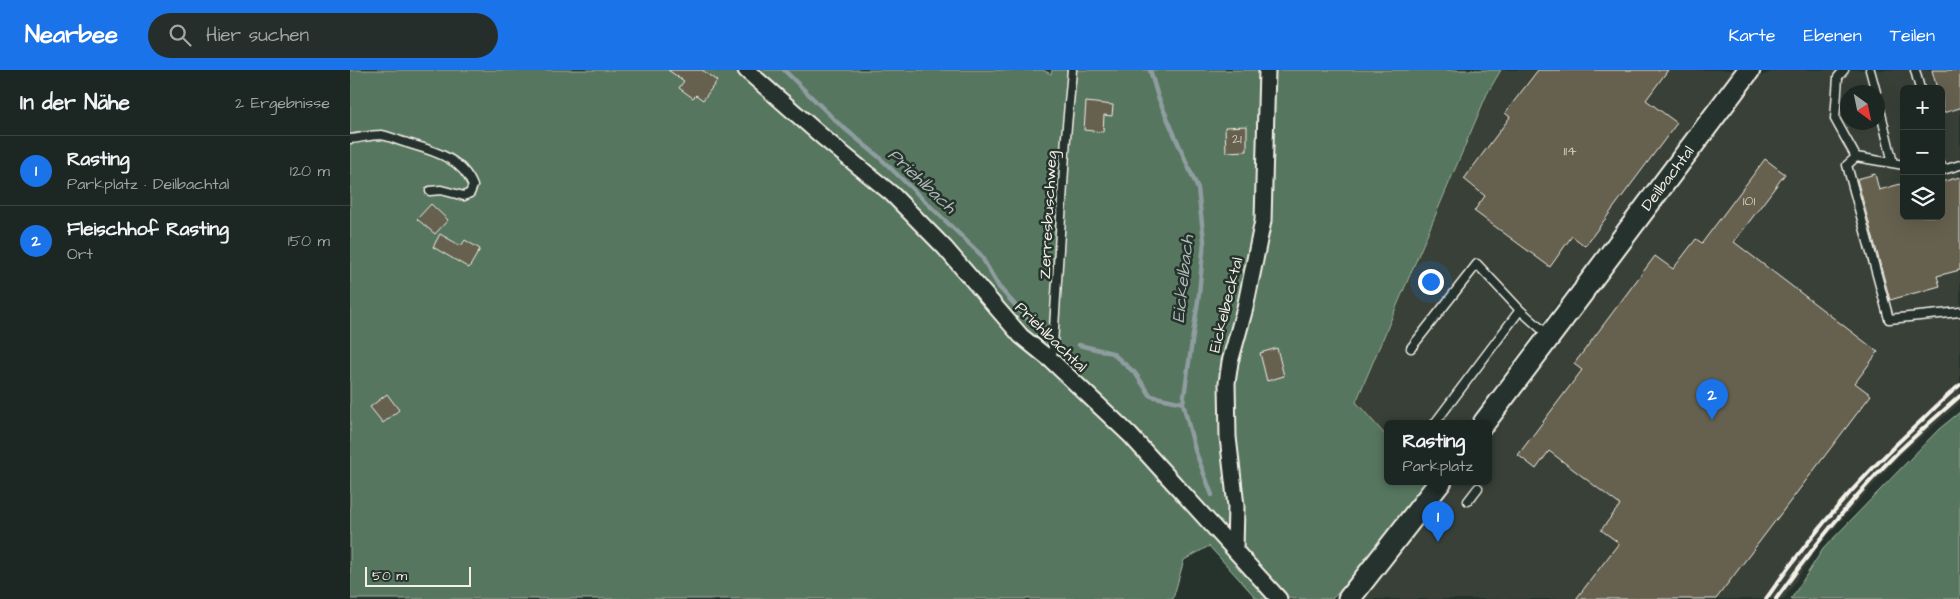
<!DOCTYPE html>
<html lang="de">
<head>
<meta charset="utf-8">
<style>
  :root { --surface:#1c2622; --page:#252e2a; --text:#f1f3f6; --muted:#a0a5a5; --line:#3a4340; --accent:#1a73e8 }
  body { margin:0; font-family:"Architects Daughter",sans-serif; background:var(--page); color:var(--text) }
  .controls { position:absolute; right:15px; top:15px; display:grid; overflow:hidden; border-radius:8px; box-shadow:0 5px 20px #0002 }
  .controls button { width:45px; height:45px; display:grid; place-items:center; padding:0; border:0; border-bottom:1px solid var(--line); background:var(--surface); color:var(--text); font:25px sans-serif }
  .compass { position:absolute; left:1490px; top:15px; width:45px; height:45px; border-radius:50%; background:var(--surface); box-shadow:0 5px 20px #0002; rotate:147deg }
  .scale { position:absolute; left:15px; bottom:12px; width:106px; box-sizing:border-box; padding-left:5px; border:2px solid #f4f1e8; border-top:0; font-size:14px; line-height:18px; white-space:nowrap; color:#f4f1e8; -webkit-text-stroke:4px #26332d; paint-order:stroke }
  .you { position:absolute; left:1080px; top:211px; width:18px; height:18px; margin:-12px; border:4px solid #fff; border-radius:50%; background:#1a73e8; box-shadow:0 0 0 8px #1a73e833 }
  .badge { display:grid; place-items:center; width:32px; height:32px; border-radius:50%; background:var(--accent); color:#fff; font-size:16px; font-weight:700 }
  .pin { position:absolute; translate:-50% -41px; filter:drop-shadow(0 1px 2px #0008) }
  .pin::after { content:''; position:absolute; top:26px; width:18px; height:15px; background:inherit; clip-path:polygon(0 0,100% 0,50% 100%) }
  .popup { position:absolute; left:1034px; top:350px; width:108px; height:65px; box-sizing:border-box; display:grid; place-content:center; border-radius:8px; background:var(--surface); filter:drop-shadow(0 1px 4px #0005); font-size:16px; white-space:nowrap; color:var(--muted) }
  .popup b { font-size:19px; color:var(--text) }
  .popup::after { content:''; position:absolute; left:50%; top:100%; margin-left:-10px; border:10px solid transparent; border-top-color:var(--surface) }
  .list { margin:0; padding:0; list-style:none }
  h2 { display:flex; justify-content:space-between; align-items:center; height:65px; margin:0; padding:0 20px; font-size:21px }
  h2 small { font-size:16px; font-weight:400; color:var(--muted) }
  .list li { display:grid; grid-template-columns:32px 1fr auto; gap:15px; align-items:center; box-sizing:border-box; height:70px; padding:0 20px; border-top:1px solid var(--line) }
  .list b { display:block; font-size:19px; white-space:nowrap }
  .list p { margin:0; font-size:16px; white-space:nowrap; color:var(--muted) }
  .list em { font-size:16px; font-style:normal; color:var(--muted) }
  .icon { flex:none; width:28px; height:28px; fill:none; stroke:currentColor; stroke-width:2; stroke-linecap:round; stroke-linejoin:round }
  .map { position:relative; flex:none; width:1610px; height:529px; overflow:hidden }
  header { display:flex; align-items:center; gap:30px; box-sizing:border-box; height:70px; padding:0 25px; background:var(--accent); color:#fff }
  header strong { font-size:24px }
  nav { display:flex; gap:28px; margin-inline-start:auto; font-size:18px }
  .search { width:350px; height:45px; background:var(--page); display:flex; align-items:center; gap:12px; box-sizing:border-box; padding:0 18px; border-radius:28px; color:var(--muted); font-size:19px }
  main { display:flex }
  aside { flex:1; background:var(--surface) }
  .map>svg:first-child { display:block }
</style>
</head>
<body>
<header>
<strong>Nearbee</strong>
<div class="search"><svg class="icon" aria-label="search" viewBox="0 0 24 24"><circle cx="10" cy="10" r="6"/><path d="M15 15l6 6"/></svg>Hier suchen</div>
<nav><a>Karte</a><a>Ebenen</a><a>Teilen</a></nav>
</header>
<main>
<aside>
<h2>In der Nähe<small>2 Ergebnisse</small></h2>
<ul class="list">
<li><span class="badge">1</span><div><b>Rasting</b><p>Parkplatz · Deilbachtal</p></div><em>120 m</em></li>
<li><span class="badge">2</span><div><b>Fleischhof Rasting</b><p>Ort</p></div><em>150 m</em></li>
</ul>
</aside>
<div class="map">
<svg width="1610" height="529" viewBox="0 0 1610 529">
  <rect width="100%" height="100%" fill="#26332d"/>
  <filter id="ink" filterUnits="userSpaceOnUse"><feTurbulence type="fractalNoise" baseFrequency=".02" numOctaves="2"/><feDisplacementMap in="SourceGraphic" scale="10" xChannelSelector="R" yChannelSelector="G"/><feConvolveMatrix kernelMatrix="1 2 1 2 8 2 1 2 1" color-interpolation-filters="sRGB"/></filter>
  <g filter="url(#ink)">
    <!-- built -->
    <path fill="#394137" fill-rule="evenodd" d="M 1152,0 L 1387,0 L 1189,257 L 1119,353 L 1038,353 L 1038,368 L 1006,333 L 1138,24 Z
      M 1428,0 L 1610,0 L 1610,333 L 1549,386 L 1506,434 L 1468,476 L 1434,529 L 1005,529 L 1100,411 L 1138,411 L 1138,361 L 1400,10 ZM 1554,19 L 1591,19 L 1591,146 L 1554,146 ZM 1498,22 L 1528,22 L 1528,52 L 1498,52 Z"/>
    <!-- green -->
    <path fill="#57765e" stroke="#a6b4a3" d="M 0,0 L 693,0 L 701,4 L 702,0 L 1151,0 L 1137,24 L 1006,332 L 1038,368 L 1038,411 L 1077,411 C 1058,442 1029,475 1005,502 C 997,511 991,521 982,529 L 942,529 L 934,524 L 892,475 L 881,483 L 922,529 L 907,529 L 859,476 L 834,490 L 823,529 L 0,529 Z
      M 1610,342 L 1610,529 L 1441,529 L 1473,479 L 1589,359 Z"/>
    <g fill="none" stroke-linecap="round" stroke-linejoin="round">
      <!-- stream -->
      <path stroke="#8f9da0" stroke-width="4.5" d="M 434,0 L 488,53 L 529,87 L 630,184 L 649,217 L 680,252
        M 800,0 L 808,27 L 848,119 L 854,171 L 849,224 L 833,333 L 845,380 L 862,425
        M 729,275 L 762,283 L 785,303 L 801,326 L 833,333"/>
    </g>
    <!-- building -->
    <path fill="#66614f" stroke="#f4f1e8" d="M 318,0 L 352,0 L 367,11 L 353,30 L 346,25 L 343,28 L 329,18 L 334,11 Z
      M 1188,0 L 1318,0 L 1296,30 L 1327,53 L 1235,176 L 1222,166 L 1200,197 L 1124,141 L 1135,126 L 1114,109 L 1160,47 L 1155,43 Z
      M 1582,0 L 1610,0 L 1610,38 L 1593,43 L 1591,19 L 1587,19 Z
      M 736,32 L 763,35 L 762,46 L 754,45 L 753,62 L 734,60 Z
      M 897,56 L 897,81 L 876,82 L 875,57 Z
      M 1415,89 L 1435,104 L 1384,172 L 1528,282 L 1505,313 L 1521,325 L 1366,529 L 1226,529 L 1269,473 L 1251,460 L 1270,435 L 1199,381 L 1186,399 L 1168,385 L 1232,300 L 1224,294 L 1305,186 L 1323,199 L 1346,169 L 1352,173 Z
      M 1525,104 L 1529,120 L 1554,113 L 1554,146 L 1591,146 L 1591,112 L 1610,107 L 1610,200 L 1587,206 L 1590,216 L 1540,230 L 1507,109 Z
      M 81,134 L 98,150 L 85,164 L 67,149 Z
      M 90,164 L 111,176 L 115,170 L 130,179 L 119,198 L 83,177 Z
      M 927,278 L 934,306 L 917,311 L 910,283 Z
      M 37,324 L 49,340 L 33,353 L 20,337 Z"/>
    <g fill="none" stroke-linecap="round" stroke-linejoin="round">
      <!-- lane casing -->
      <g stroke="#f4f1e8" stroke-width="11">
        <path id="lane" d="M 1494,0 L 1488,7 L 1485,49 L 1506,87
          M 1520,0 L 1526,22
          M 1565,0 L 1570,19
          M 1528,31 L 1543,93
          M 0,69 C 10,68 21,65 31,65 C 39,66 49,71 57,73 C 84,81 112,88 123,116 L 120,123 L 114,126 L 91,120 L 80,121
          M 1554,95 L 1506,87 L 1497,95 L 1539,249 L 1610,242
          M 1591,95 L 1593,100 L 1610,95
          M 1061,278 L 1127,194 L 1170,240 L 1198,265
          M 702,290 L 716,67 L 722,0
          M 1085,353 L 1170,240
          M 1118,431 L 1128,418"/>
      </g>
      <!-- street casing -->
      <g stroke="#f4f1e8" stroke-width="19">
        <path id="street" d="M 396,0 L 475,69 L 542,124 L 595,178 L 671,266 L 702,291 L 780,365 L 929,529
          M 885,479 L 886,436 L 878,367 L 877,313 L 880,292 L 895,238 L 913,151 L 917,0"/>
      </g>
      <!-- secondary casing -->
      <g stroke="#f4f1e8" stroke-width="25">
        <g id="secondary">
          <path id="s1" d="M 1236,217 L 1399,0"/>
          <path d="M 1134,353 L 1233,222"/>
          <path d="M 999,529 L 1091,411"/>
        </g>
      </g>
      <!-- lane -->
      <use href="#lane" stroke="#26332d" stroke-width="8"/>
      <!-- street -->
      <use href="#street" stroke="#26332d" stroke-width="15"/>
      <!-- secondary -->
      <use href="#secondary" stroke="#26332d" stroke-width="21"/>
      <!-- rail -->
      <path stroke="#f4f1e8" stroke-width="4" d="M 1416,529 C 1461,464 1512,405 1571,351 C 1584,339 1596,326 1610,315
        M 1426,529 C 1463,477 1503,427 1548,382 C 1568,363 1589,344 1610,326"/>
    </g>
  </g>
  <g text-anchor="middle" dominant-baseline="central" stroke-width="5" stroke-linejoin="round" paint-order="stroke">
    <!-- number labels -->
    <g font-size="14" fill="#d0cdc2">
      <text x="887" y="69">21</text>
      <text x="1220" y="81">114</text>
      <text x="1399" y="131">101</text>
    </g>
    <!-- street labels -->
    <g font-size="16" fill="#f4f1e8" stroke="#26332d">
      <text stroke="none"><textPath href="#s1" startOffset="136">Deilbachtal</textPath></text>
      <text transform="translate(698 145) rotate(-87)">Zerresbuschweg</text>
      <text transform="translate(876 235) rotate(-76)">Eickelbecktal</text>
      <text transform="translate(701 267) rotate(44)">Priehlbachtal</text>
    </g>
    <!-- water labels -->
    <g font-size="18" font-style="italic" fill="#b0b9b8" stroke="#26332d">
      <text transform="translate(572 111) rotate(43)">Priehlbach</text>
      <text transform="translate(833 209) rotate(-84)">Eickelbach</text>
    </g>
  </g>
</svg>
<div class="controls">
<button>+</button>
<button>−</button>
<button><svg class="icon" aria-label="layers" viewBox="0 0 24 24"><path d="M12 4l9 5-9 5-9-5zM3 14l9 5 9-5"/></svg></button>
</div>
<svg class="compass" viewBox="-18 -18 36 36"><path d="M0-13l5 13h-10z" fill="#e53935"/><path d="M0 13l5-13h-10z" fill="#a0a5a5"/></svg>
<div class="scale">50 m</div>
<div class="you"></div>
<div class="pin badge" style="left:1088px;top:472px">1</div>
<div class="popup"><b>Rasting</b>Parkplatz</div>
<div class="pin badge" style="left:1362px;top:350px">2</div>
</div>
</main>
</body>
</html>
